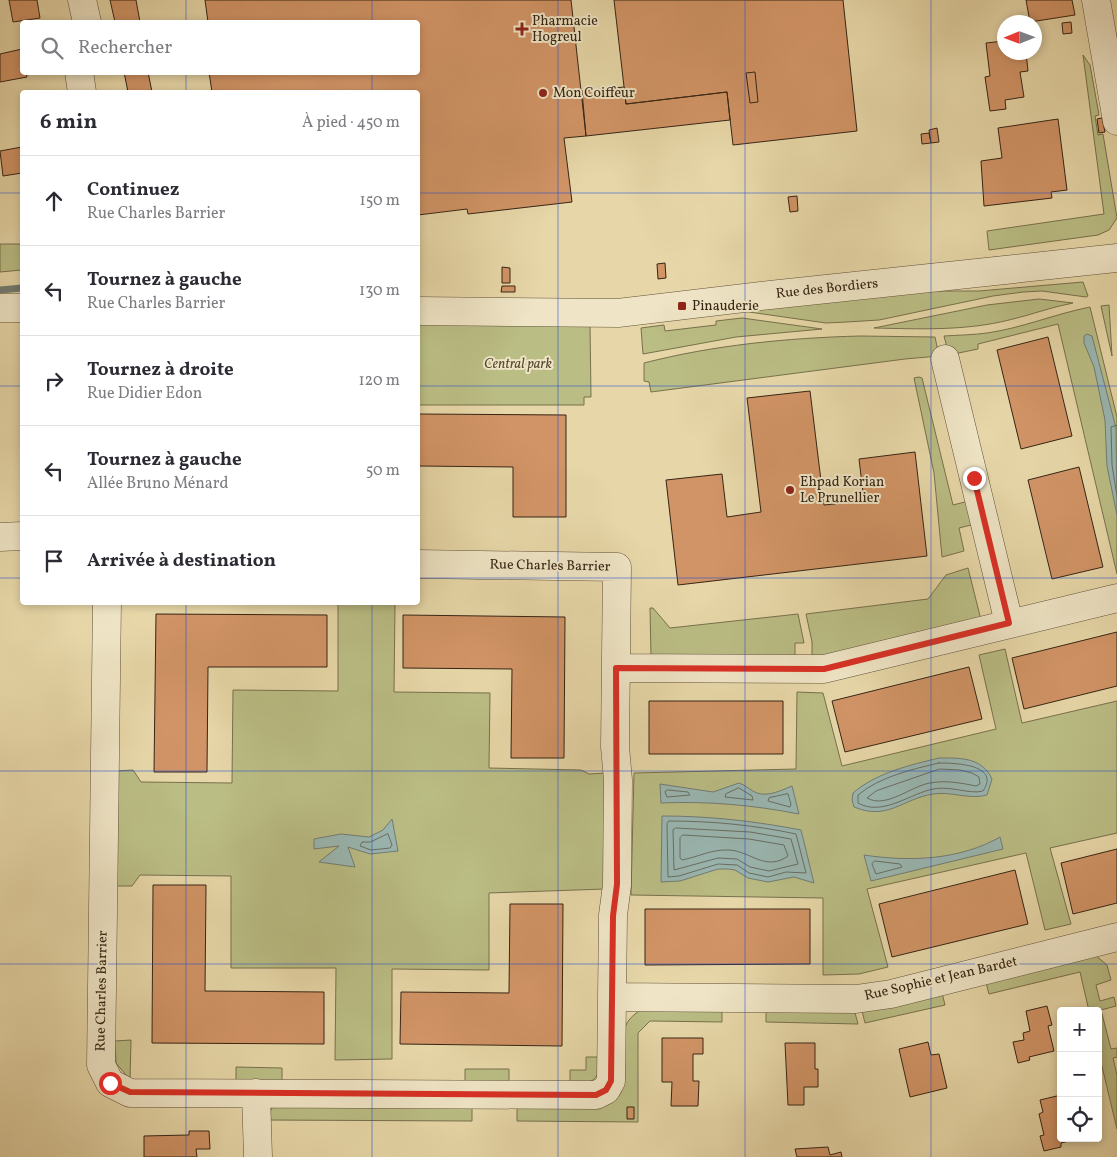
<!DOCTYPE html>
<html lang="fr">
<head>
<meta charset="utf-8">
<style>
  :root { --surface:#fff; --page:#f7f7f7; --text:#2b2b33; --muted:#7c7c81; --line:#e1e1e2 }
  body { margin:0; font-family:Vollkorn,serif; background:var(--page); color:var(--text) }
  .controls { position:absolute; right:15px; bottom:15px; display:grid; overflow:hidden; border-radius:5px; box-shadow:0 2px 8px #0003 }
  .controls button { width:45px; height:45px; display:grid; place-items:center; padding:0; border:0; border-bottom:1px solid var(--line); background:var(--surface); color:var(--text); font:25px sans-serif }
  .compass { position:absolute; left:997px; top:15px; width:45px; height:45px; border-radius:50%; background:var(--surface); box-shadow:0 2px 8px #0003; rotate:269deg }
  .stop { position:absolute; width:15px; height:15px; margin:-11px; border:4px solid #d93025; border-radius:50%; background:#fff }
  .stop.end { background:#d93025; border-color:#fff; box-shadow:0 1px 5px #0008 }
  .list { margin:0; padding:0; list-style:none }
  h2 { display:flex; justify-content:space-between; align-items:center; height:65px; margin:0; padding:0 20px; font-size:21px }
  h2 small { font-size:16px; font-weight:400; color:var(--muted) }
  .list li { display:grid; grid-template-columns:32px 1fr auto; gap:15px; align-items:center; box-sizing:border-box; height:90px; padding:0 20px; border-top:1px solid var(--line) }
  .list b { display:block; font-size:19px; white-space:nowrap }
  .list p { margin:0; font-size:16px; white-space:nowrap; color:var(--muted) }
  .list em { font-size:16px; font-style:normal; color:var(--muted) }
  .icon { flex:none; width:28px; height:28px; fill:none; stroke:currentColor; stroke-width:2; stroke-linecap:round; stroke-linejoin:round }
  .map { position:relative; flex:none; width:1117px; height:1157px; overflow:hidden }
  .search { position:absolute; background:var(--surface); box-shadow:0 2px 8px #0003; left:20px; top:20px; width:400px; height:55px; display:flex; align-items:center; gap:12px; box-sizing:border-box; padding:0 18px; border-radius:5px; color:var(--muted); font-size:19px }
  .panel { position:absolute; background:var(--surface); box-shadow:0 2px 8px #0003; left:20px; top:90px; width:400px; height:515px; border-radius:5px }
  .map>svg:first-child { display:block }
</style>
</head>
<body>
<div class="map">
<svg width="1117" height="1157" viewBox="0 0 1117 1157">
  <rect width="100%" height="100%" fill="#e7d7a8"/>
  <filter id="stains"><feTurbulence type="fractalNoise" baseFrequency=".004" numOctaves="4"/><feColorMatrix values="0 0 0 0 .2 0 0 0 0 .09 0 0 0 0 .02 0 0 0 .5 -.17"/></filter>
  <radialGradient id="worn" r=".72"><stop offset=".6" stop-color="#630" stop-opacity="0"/><stop offset="1" stop-color="#630" stop-opacity=".3"/></radialGradient>
  <!-- green -->
  <path fill="#babd84" stroke="#78704c" d="M 1083,55 L 1090,65 L 1099,115 L 1095,116 L 1098,135 L 1103,134 L 1117,218 L 1109,230 L 1098,235 L 989,250 L 987,231 L 1104,214 Z
    M 0,244 L 22,244 L 22,270 L 0,272 Z
    M 1083,282 L 1088,296 L 1086,297 L 1042,291 L 1023,292 L 993,296 L 879,320 L 847,322 L 826,323 L 742,311 L 905,291 L 979,291 Z
    M 1039,299 L 1073,303 C 1051,307 1031,315 1009,320 C 965,331 919,329 874,328 L 987,305 Z
    M 1109,305 L 1112,356 L 1101,306 Z
    M 1090,307 L 1117,417 L 1117,574 L 1058,324 L 978,344 L 978,349 L 949,355 L 944,336 C 958,335 973,335 987,333 C 1022,328 1055,314 1090,307 Z
    M 742,318 L 822,329 L 736,337 L 643,354 L 641,328 L 664,325 L 665,331 L 716,325 L 716,321 Z
    M 418,322 L 590,325 L 591,397 L 584,397 L 584,405 L 418,405 Z
    M 860,336 L 935,337 L 939,356 L 905,359 L 651,392 L 649,382 L 644,381 L 644,363 C 714,345 787,338 860,336 Z
    M 919,377 L 922,378 L 953,505 L 969,501 L 975,524 L 959,528 L 964,551 L 942,557 L 934,473 L 914,378 Z
    M 968,568 L 981,620 L 812,658 L 812,642 L 806,614 L 928,599 L 946,575 Z
    M 338,603 L 395,603 L 394,692 L 490,693 L 489,768 L 581,770 L 589,774 L 606,773 L 605,889 L 489,893 L 489,970 L 392,969 L 392,1059 L 335,1060 L 336,968 L 231,968 L 231,876 L 140,875 L 132,886 L 116,886 L 116,771 L 133,770 L 141,782 L 232,783 L 233,690 L 338,691 Z
    M 650,608 L 653,608 L 670,628 L 798,614 L 804,643 L 795,643 L 795,658 L 651,657 Z
    M 1005,649 L 1022,723 L 1117,701 L 1117,833 L 1050,848 L 1071,924 L 1045,930 L 1026,853 L 867,889 L 888,967 L 859,974 L 823,975 L 823,898 L 631,895 L 634,773 L 796,769 L 797,692 L 823,693 L 842,766 L 996,729 L 979,655 Z
    M 1095,955 L 1107,965 L 1111,980 L 1096,985 L 1100,1001 L 1114,997 L 1116,1006 L 1101,1010 L 1111,1049 L 1117,1048 L 1117,1057 L 1113,1058 L 1117,1075 L 1117,1129 L 1098,1050 L 1098,1011 L 1089,1011 L 1080,972 L 989,994 L 985,979 Z
    M 941,989 L 945,1005 L 865,1023 L 861,1007 Z
    M 722,1007 L 722,1022 L 650,1021 L 638,1033 L 638,1122 L 517,1121 L 517,1105 C 537,1105 594,1111 609,1104 C 637,1091 617,1047 626,1025 C 629,1018 636,1013 642,1009 Z
    M 766,1008 L 854,1009 L 858,1024 L 766,1022 Z
    M 131,1040 L 130,1080 L 116,1063 L 115,1041 Z
    M 586,1057 L 603,1057 C 598,1081 594,1083 570,1086 L 570,1070 L 586,1070 Z
    M 236,1067 L 282,1068 L 282,1084 L 236,1084 Z
    M 465,1069 L 509,1069 L 509,1085 L 465,1085 Z
    M 472,1105 L 472,1121 L 266,1120 L 273,1106 Z"/>
  <!-- water -->
  <path fill="#9ab7b2" stroke="#727c73" d="M 1087,334 L 1092,336 L 1116,428 L 1117,515 L 1107,466 L 1105,420 L 1094,367 L 1084,343 L 1084,336 Z
    M 939,758 C 960,758 982,757 992,779 L 987,795 C 969,800 951,791 933,794 C 902,799 888,821 854,807 L 852,800 L 853,793 C 876,773 910,765 939,758 Z
    M 739,783 C 746,785 751,791 757,793 C 769,797 782,790 792,786 L 799,814 C 753,805 708,801 661,803 L 660,784 L 713,792 Z
    M 662,816 C 710,816 754,821 801,830 L 814,883 L 794,877 L 768,882 L 748,878 L 735,870 L 728,869 L 718,869 L 680,881 L 661,882 Z
    M 392,819 L 398,851 L 370,854 L 348,847 L 355,867 L 319,862 L 339,846 L 314,849 L 314,839 L 341,834 L 369,837 L 383,830 Z
    M 1000,837 L 1003,849 L 871,881 L 864,855 C 910,862 960,860 1000,837 Z"/>
  <g fill="none" stroke-linecap="round" stroke-linejoin="round">
    <!-- shore -->
    <path stroke="#686e63" stroke-width="1" d="M 1117,425 L 1111,427 L 1112,465 L 1117,496
      M 939,763 C 954,763 1001,764 983,791 C 969,795 948,784 929,790 C 907,796 881,816 858,803 L 858,795 C 879,777 913,769 939,763 Z
      M 940,769 L 960,770 L 972,773 L 979,777 L 980,784 L 976,786 C 961,783 946,780 930,783 C 911,786 886,809 867,798 L 876,791 Z
      M 739,788 L 752,796 L 753,800 L 725,797 L 726,794 Z
      M 668,790 L 688,792 L 690,795 L 667,797 L 665,792 Z
      M 788,794 L 791,804 L 790,807 L 768,801 L 769,798 Z
      M 669,821 C 712,821 754,825 796,834 L 806,873 L 786,872 L 768,877 L 749,873 L 737,865 L 718,864 L 679,876 L 668,877 L 667,824 Z
      M 676,828 L 750,832 L 791,839 L 798,864 L 769,871 L 750,867 L 737,859 L 718,858 L 674,870 L 673,830 Z
      M 388,834 L 392,845 L 390,848 L 371,850 L 360,846 L 362,842 L 370,842 Z
      M 683,835 L 749,839 L 784,845 L 788,856 C 766,872 750,851 729,850 C 712,849 698,857 682,860 L 680,858 L 680,838 Z
      M 875,861 L 900,864 L 902,867 L 876,874 L 872,864 Z"/>
    <!-- stream -->
    <path stroke="#727c73" stroke-width="7" d="M 0,290 L 22,288"/>
  </g>
  <!-- building -->
  <path fill="#d19466" stroke="#362414" d="M 9,0 L 37,0 L 40,18 L 13,22 Z
    M 110,0 L 136,0 L 140,22 L 115,22 Z
    M 205,0 L 571,0 L 586,136 L 564,138 L 572,202 L 468,214 L 467,209 L 418,215 L 418,92 L 212,92 L 209,72 L 418,72 L 418,22 L 208,22 Z
    M 614,0 L 843,0 L 857,131 L 733,145 L 727,92 L 626,104 Z
    M 1026,0 L 1072,0 L 1075,15 L 1030,22 Z
    M 1071,22 L 1072,33 L 1063,34 L 1062,23 Z
    M 1004,41 L 1004,52 L 1026,52 L 1028,71 L 1020,72 L 1024,97 L 1005,100 L 1006,109 L 990,111 L 985,77 L 990,76 L 986,43 Z
    M 22,49 L 22,72 L 26,72 L 27,77 L 0,82 L 0,54 Z
    M 124,72 L 148,72 L 152,92 L 128,92 Z
    M 755,72 L 758,102 L 750,103 L 746,73 Z
    M 624,87 L 626,104 L 727,92 L 730,120 L 586,136 L 582,91 Z
    M 1102,118 L 1105,132 L 1099,133 L 1097,119 Z
    M 1058,119 L 1067,190 L 1051,192 L 1052,198 L 984,206 L 981,161 L 1002,158 L 998,128 Z
    M 937,128 L 939,142 L 931,143 L 929,130 Z
    M 929,133 L 931,143 L 922,144 L 921,134 Z
    M 22,147 L 22,173 L 3,176 L 0,151 Z
    M 797,196 L 798,211 L 790,212 L 788,197 Z
    M 665,263 L 666,278 L 658,279 L 657,264 Z
    M 502,267 L 510,268 L 510,283 L 502,283 Z
    M 502,286 L 515,286 L 515,292 L 501,292 Z
    M 1048,337 L 1072,436 L 1021,449 L 997,350 Z
    M 810,391 L 824,505 L 864,501 L 859,459 L 915,452 L 927,556 L 678,585 L 666,480 L 722,474 L 727,517 L 761,512 L 747,398 Z
    M 418,414 L 566,415 L 566,517 L 513,517 L 513,467 L 418,466 Z
    M 1079,467 L 1103,567 L 1052,579 L 1028,480 Z
    M 156,614 L 327,615 L 327,667 L 208,667 L 207,772 L 154,772 Z
    M 403,615 L 565,617 L 564,758 L 511,758 L 512,669 L 403,668 Z
    M 1117,632 L 1117,686 L 1024,709 L 1012,658 Z
    M 969,667 L 982,719 L 845,752 L 832,701 Z
    M 649,701 L 783,701 L 783,754 L 649,754 Z
    M 1117,849 L 1117,903 L 1073,914 L 1061,863 Z
    M 1015,870 L 1028,924 L 892,957 L 879,904 Z
    M 153,885 L 206,885 L 205,991 L 324,992 L 324,1044 L 152,1043 Z
    M 510,904 L 563,904 L 562,1046 L 400,1044 L 401,992 L 509,993 Z
    M 645,909 L 810,909 L 810,964 L 645,965 Z
    M 1047,1006 L 1052,1025 L 1048,1026 L 1054,1051 L 1029,1057 L 1030,1060 L 1018,1063 L 1013,1042 L 1024,1040 L 1023,1033 L 1030,1031 L 1026,1011 Z
    M 662,1038 L 703,1038 L 703,1054 L 693,1054 L 693,1081 L 699,1081 L 698,1106 L 671,1106 L 672,1082 L 662,1082 Z
    M 928,1042 L 931,1055 L 939,1054 L 947,1088 L 910,1097 L 899,1049 Z
    M 785,1043 L 815,1043 L 815,1069 L 818,1069 L 818,1087 L 804,1087 L 804,1105 L 788,1105 Z
    M 1061,1095 L 1061,1138 L 1073,1140 L 1061,1143 L 1061,1147 L 1044,1151 L 1040,1136 L 1044,1135 L 1039,1114 L 1043,1112 L 1040,1100 Z
    M 627,1107 L 634,1107 L 634,1119 L 627,1119 Z
    M 189,1131 L 209,1131 L 210,1149 L 196,1149 L 197,1157 L 144,1157 L 144,1136 L 189,1135 Z
    M 828,1147 L 830,1155 L 841,1152 L 842,1157 L 797,1157 L 795,1149 Z"/>
  <g fill="none" stroke-linecap="round" stroke-linejoin="round">
    <!-- minor casing -->
    <g stroke="#625139" stroke-width="29">
      <path id="minor" d="M 82,0 L 87,22
        M 1096,0 L 1117,121
        M 79,72 L 82,92
        M 0,308 L 22,308
        M 418,311 L 618,313 L 770,295 L 1117,258
        M 945,359 L 1009,623
        M 0,537 L 22,536
        M 107,602 L 101,1065 L 110,1083 L 130,1093 L 596,1095 L 606,1090 L 611,1081 L 613,915 L 617,885 L 618,780 L 615,747 L 617,567 L 418,564
        M 616,668 L 824,669 L 1117,598
        M 612,997 L 856,999 L 891,994 L 1117,937
        M 256,1093 L 258,1157"/>
    </g>
    <!-- minor -->
    <use href="#minor" stroke="#efe5c6" stroke-width="28"/>
  </g>
  <g fill="none" stroke-linecap="round" stroke-linejoin="round">
    <!-- route -->
    <path stroke="#d93025" stroke-width="6" d="M 110,1083 L 130,1092 L 596,1095 L 606,1090 L 611,1081 L 613,916 L 617,884 L 616,668 L 824,669 L 1009,623 L 974,478"/>
  </g>
  <!-- grid -->
  <path fill="none" stroke="#1d4ed8" stroke-width="1" stroke-opacity="0.55" d="M 186,0 L 186,22M 372,0 L 372,22M 558,0 L 558,1157M 745,0 L 745,1157M 931,0 L 931,1157M 186,72 L 186,92M 372,72 L 372,92M 0,193 L 22,193M 418,193 L 1117,193M 0,386 L 22,386M 418,386 L 1117,386M 0,578 L 22,578M 418,578 L 1117,578M 186,602 L 186,1157M 372,602 L 372,1157M 0,771 L 1117,771M 0,964 L 1117,964"/>
  <!-- markers -->
  <g fill="#8f2418" stroke="#efe5c6" stroke-width="2">
    <path d="M519.5 21.5h5v5h5v5h-5v5h-5v-5h-5v-5h5z"/>
    <circle cx="543" cy="93" r="5"/>
    <rect x="677" y="301" width="10" height="10" rx="2.5"/>
    <circle cx="790" cy="490" r="5"/>
  </g>
  <g text-anchor="middle" dominant-baseline="central" stroke-width="4" stroke-linejoin="round" paint-order="stroke">
    <!-- poi labels -->
    <g font-size="14" fill="#362414" stroke="#efe5c6" text-anchor="start">
      <text x="532" y="21">Pharmacie<tspan x="532" dy="16">Hogreul</tspan></text>
      <text x="553" y="93">Mon Coiffeur</text>
      <text x="692" y="306">Pinauderie</text>
      <text x="800" y="482">Ehpad Korian<tspan x="800" dy="16">Le Prunellier</tspan></text>
    </g>
    <!-- street labels -->
    <g font-size="14" fill="#362414" stroke="#efe5c6">
      <text transform="translate(827 289) rotate(-6)">Rue des Bordiers</text>
      <text transform="translate(550 566) rotate(1)">Rue Charles Barrier</text>
      <text transform="translate(941 979) rotate(-13)">Rue Sophie et Jean Bardet</text>
      <text transform="translate(102 991) rotate(-89)">Rue Charles Barrier</text>
    </g>
    <!-- park labels -->
    <g font-size="14" font-style="italic" fill="#574a30" stroke="#efe5c6">
      <text x="518" y="364">Central park</text>
    </g>
  </g>
  <rect width="100%" height="100%" filter="url(#stains)"/>
  <rect width="100%" height="100%" fill="url(#worn)"/>
</svg>
<div class="controls">
<button>+</button>
<button>−</button>
<button><svg class="icon" aria-label="locate" viewBox="0 0 24 24"><circle cx="12" cy="12" r="6"/><path d="M12 2v4M12 18v4M2 12h4M18 12h4"/></svg></button>
</div>
<svg class="compass" viewBox="-18 -18 36 36"><path d="M0-13l5 13h-10z" fill="#e53935"/><path d="M0 13l5-13h-10z" fill="#7c7c81"/></svg>
<div class="stop" style="left:110px;top:1083px"></div>
<div class="stop end" style="left:974px;top:478px"></div>
<div class="search"><svg class="icon" aria-label="search" viewBox="0 0 24 24"><circle cx="10" cy="10" r="6"/><path d="M15 15l6 6"/></svg>Rechercher</div>
<section class="panel">
<h2>6 min<small>À pied · 450 m</small></h2>
<ul class="list">
<li><svg class="icon" aria-label="ahead" viewBox="0 0 24 24"><path d="M12 20V5M6 11l6-6 6 6"/></svg><div><b>Continuez</b><p>Rue Charles Barrier</p></div><em>150 m</em></li>
<li><svg class="icon" aria-label="left" viewBox="0 0 24 24"><path d="M17 20v-9H6M10 6l-5 5 5 5"/></svg><div><b>Tournez à gauche</b><p>Rue Charles Barrier</p></div><em>130 m</em></li>
<li><svg class="icon" aria-label="right" viewBox="0 0 24 24"><path d="M7 20v-9h11M14 6l5 5-5 5"/></svg><div><b>Tournez à droite</b><p>Rue Didier Edon</p></div><em>120 m</em></li>
<li><svg class="icon" aria-label="left" viewBox="0 0 24 24"><path d="M17 20v-9H6M10 6l-5 5 5 5"/></svg><div><b>Tournez à gauche</b><p>Allée Bruno Ménard</p></div><em>50 m</em></li>
<li><svg class="icon" aria-label="arrive" viewBox="0 0 24 24"><path d="M6 21V4h12l-3 4 3 4H6"/></svg><div><b>Arrivée à destination</b></div></li>
</ul>
</section>
</div>
</body>
</html>
